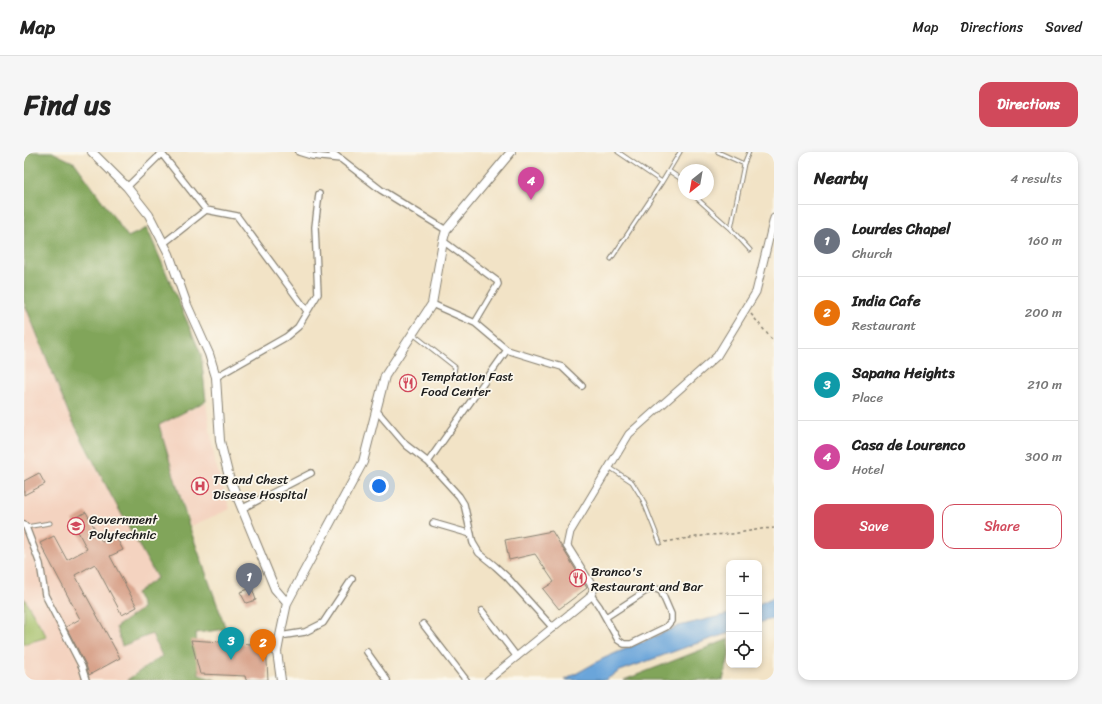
<!DOCTYPE html>
<html lang="en">
<head>
<meta charset="utf-8">
<style>
  :root { --surface:#fff; --page:#f6f6f6; --text:#222; --muted:#767676; --line:#e0e0e0; --accent:#d1495b }
  body { margin:0; font-family:Sriracha,sans-serif; background:var(--page); color:var(--text) }
  .controls { position:absolute; right:12px; bottom:12px; display:grid; overflow:hidden; border-radius:8px; box-shadow:0 2px 6px #0003 }
  .controls button { width:36px; height:36px; display:grid; place-items:center; padding:0; border:0; border-bottom:1px solid var(--line); background:var(--surface); color:var(--text); font:20px sans-serif }
  .compass { position:absolute; left:654px; top:12px; width:36px; height:36px; border-radius:50%; background:var(--surface); box-shadow:0 2px 6px #0003; rotate:211deg }
  .you { position:absolute; left:355px; top:334px; width:14px; height:14px; margin:-10px; border:3px solid #fff; border-radius:50%; background:#1a73e8; box-shadow:0 0 0 6px #1a73e833 }
  .badge { display:grid; place-items:center; width:26px; height:26px; border-radius:50%; background:var(--accent); color:#fff; font-size:13px; font-weight:700 }
  .pin { position:absolute; translate:-50% -33px; filter:drop-shadow(0 1px 2px #0008) }
  .pin::after { content:''; position:absolute; top:21px; width:14px; height:12px; background:inherit; clip-path:polygon(0 0,100% 0,50% 100%) }
  .list { margin:0; padding:0; list-style:none }
  h2 { display:flex; justify-content:space-between; align-items:center; height:52px; margin:0; padding:0 16px; font-size:17px }
  h2 small { font-size:13px; font-weight:400; color:var(--muted) }
  .list li { display:grid; grid-template-columns:26px 1fr auto; gap:12px; align-items:center; box-sizing:border-box; height:72px; padding:0 16px; border-top:1px solid var(--line) }
  .list b { display:block; font-size:15px; white-space:nowrap }
  .list p { margin:0; font-size:13px; white-space:nowrap; color:var(--muted) }
  .list em { font-size:13px; font-style:normal; color:var(--muted) }
  .actions { display:flex; gap:8px; padding:12px 16px }
  .actions a { flex:1; padding:9px 0; border:1px solid var(--accent); border-radius:12px; text-align:center; font-size:14px; color:var(--accent) }
  .actions .main { background:var(--accent); color:#fff }
  .icon { flex:none; width:22px; height:22px; fill:none; stroke:currentColor; stroke-width:2; stroke-linecap:round; stroke-linejoin:round }
  .map { position:relative; flex:none; width:750px; height:528px; overflow:hidden; border-radius:12px }
  header { display:flex; align-items:center; gap:24px; box-sizing:border-box; height:56px; padding:0 20px; background:var(--surface); border-bottom:1px solid var(--line) }
  header strong { font-size:19px }
  nav { display:flex; gap:22px; margin-inline-start:auto; font-size:14px }
  .intro { display:flex; align-items:center; justify-content:space-between; box-sizing:border-box; height:96px; padding:0 24px }
  h1 { margin:0; font-size:28px }
  .button { padding:10px 18px; border-radius:12px; background:var(--accent); color:#fff; font-size:14px; font-weight:700 }
  main { display:flex; gap:24px; padding:0 24px }
  aside { flex:1; background:var(--surface); border-radius:12px; box-shadow:0 2px 6px #0003 }
  .map>svg:first-child { display:block }
</style>
</head>
<body>
<header>
<strong>Map</strong>
<nav><a>Map</a><a>Directions</a><a>Saved</a></nav>
</header>
<div class="intro"><h1>Find us</h1><a class="button">Directions</a></div>
<main>
<div class="map">
<svg width="750" height="528" viewBox="0 0 750 528">
  <rect width="100%" height="100%" fill="#fbf7ec"/>
  <filter id="ink" filterUnits="userSpaceOnUse"><feTurbulence type="fractalNoise" baseFrequency=".025" numOctaves="2"/><feDisplacementMap in="SourceGraphic" scale="8" xChannelSelector="R" yChannelSelector="G"/><feConvolveMatrix kernelMatrix="1 2 1 2 8 2 1 2 1" color-interpolation-filters="sRGB"/></filter>
  <filter id="wash" filterUnits="userSpaceOnUse"><feTurbulence type="fractalNoise" baseFrequency=".012" numOctaves="4" result="noise"/><feDisplacementMap in="SourceGraphic" scale="16" xChannelSelector="R" yChannelSelector="G"/><feGaussianBlur stdDeviation="0.9" result="paint"/><feColorMatrix in="noise" values="0 0 0 0 0 0 0 0 0 0 0 0 0 0 0 0 0 1.4 0 .05"/><feComposite in="paint" operator="in"/></filter>
  <g filter="url(#wash)">
    <rect width="100%" height="100%" fill="#f2e3c6"/>
    <!-- built -->
    <path fill="#f4d3c0" d="M 0,149 L 56,287 L 135,430 L 111,445 L 137,503 L 102,528 L 0,528 Z
      M 182,251 L 191,310 L 206,357 L 167,374 L 133,273 Z"/>
    <!-- green -->
    <path fill="#a2be65" stroke="#5f6d40" d="M 0,446 L 23,485 L 0,492 Z"/>
    <!-- forest -->
    <path fill="#81a55a" stroke="#4e603b" d="M 0,0 L 28,0 L 51,11 L 104,85 L 123,76 L 177,202 L 182,249 L 135,273 L 164,371 L 202,477 L 172,481 L 175,523 L 192,528 L 103,528 L 138,504 L 128,482 L 98,494 L 92,475 L 119,456 L 112,441 L 133,426 L 88,345 L 45,262 L 0,150 Z
      M 705,487 L 705,504 L 699,528 L 600,528 Z"/>
    <!-- water -->
    <path fill="#6aa5da" stroke="#43607b" d="M 750,445 L 750,466 L 735,471 L 735,452 Z
      M 705,462 L 705,481 L 665,494 L 596,519 L 581,528 L 541,528 L 578,507 L 655,474 Z"/>
    <g id="blocks">
      <!-- building -->
      <path fill="#d8a28a" d="M 15,321 L 21,332 L 0,343 L 0,329 Z
        M 62,360 L 78,390 L 91,383 L 99,398 L 86,404 L 113,455 L 98,463 L 71,412 L 51,423 L 96,506 L 65,523 L 62,513 L 42,475 L 56,467 L 16,391 L 30,384 L 43,408 L 63,397 L 48,368 Z
        M 528,379 L 563,436 L 535,457 L 519,437 L 530,430 L 511,402 L 485,408 L 481,388 Z
        M 228,436 L 232,448 L 222,451 L 216,440 Z
        M 167,488 L 242,493 L 244,528 L 222,528 L 221,524 L 176,522 Z"/>
    </g>
  </g>
  <g filter="url(#ink)">
    <use href="#blocks" fill-opacity="0" stroke="#878071" stroke-width="1"/>
    <g fill="none" stroke-linecap="round" stroke-linejoin="round">
      <!-- service casing -->
      <g stroke="#878071" stroke-width="5">
        <path id="service" d="M 594,0 L 638,30
          M 694,0 L 720,12 L 725,0
          M 745,0 L 750,2
          M 720,12 L 707,77 L 726,98
          M 645,19 L 660,29
          M 668,42 L 707,77
          M 587,107 L 638,30 L 656,0
          M 389,182 L 431,215 L 429,226
          M 585,315 L 608,330 L 619,348 L 636,391
          M 2,375 L 26,371"/>
      </g>
      <!-- minor casing -->
      <g stroke="#878071" stroke-width="8">
        <path id="minor" d="M 275,0 L 288,4 L 317,7 L 357,38 L 422,78
          M 307,0 L 316,7
          M 138,2 L 182,58
          M 103,35 L 139,0
          M 419,89 L 473,129 L 474,132 L 451,171
          M 140,91 L 182,58 L 213,64 L 283,159
          M 483,198 L 538,215 L 558,234
          M 192,225 L 262,185 L 274,175 L 294,142 L 291,75 L 295,42
          M 352,258 L 382,293 L 404,310 L 435,344 L 440,352 L 449,391 L 455,401 L 471,414 L 483,425 L 529,476
          M 404,310 L 483,198 L 451,171 L 408,152
          M 219,356 L 287,321
          M 409,371 L 447,382
          M 0,373 L 2,375 L 16,412 L 21,443 L 58,515 L 62,528
          M 567,443 L 575,454 L 594,488 L 600,492 L 607,492 L 642,475 L 647,469 L 647,462 L 637,439 L 630,436 L 622,439 L 582,465
          M 458,459 L 493,505
          M 399,472 L 442,528
          M 256,484 L 281,480 L 299,471 L 328,427
          M 343,500 L 363,528"/>
      </g>
      <!-- tertiary casing -->
      <g stroke="#878071" stroke-width="9">
        <path id="tertiary" d="M 464,528 L 565,446 L 570,437 L 543,394 L 546,380 L 605,282 L 693,204 L 732,140 L 750,66"/>
      </g>
      <!-- secondary casing -->
      <g stroke="#878071" stroke-width="10">
        <path id="secondary" d="M 68,0 L 103,35 L 125,63 L 145,102 L 163,153 L 185,202 L 192,225 L 196,289 L 205,325 L 251,437 L 263,451 L 256,484 L 253,500 L 257,528
          M 263,451 L 339,310 L 361,224 L 408,152 L 419,89 L 422,78 L 487,0"/>
      </g>
      <!-- path -->
      <path stroke="#878071" stroke-width="1.5" stroke-dasharray="3 3" stroke-linecap="butt" d="M 727,162 L 750,190
        M 641,390 L 684,383 L 708,382 L 737,377 L 750,376"/>
      <!-- service -->
      <use href="#service" stroke="#fff" stroke-width="3"/>
      <!-- minor -->
      <use href="#minor" stroke="#fff" stroke-width="5.5"/>
      <!-- tertiary -->
      <use href="#tertiary" stroke="#fff" stroke-width="7"/>
      <!-- secondary -->
      <use href="#secondary" stroke="#fff" stroke-width="8"/>
    </g>
  </g>
  <!-- icons -->
  <defs>
    <g id="restaurant-ring" transform="scale(0.9)"><circle r="9.5" fill="#fbf7ec" stroke="#d1495b" stroke-width="1.5"/><path d="M-5-6h1v4h1v-4h1v4h1v-4h1v5L-1.5 .5V6h-2V.5L-5-1ZM5-6V6H3V1.5H1.5Q1.5-4 5-6Z" fill="#d1495b"/></g>
    <g id="hospital-ring" transform="scale(0.9)"><circle r="9.5" fill="#fbf7ec" stroke="#d1495b" stroke-width="1.5"/><path d="M-5-5h3v3.5h4V-5h3V5h-3V1.5h-4V5h-3Z" fill="#d1495b"/></g>
    <g id="university-ring" transform="scale(0.9)"><circle r="9.5" fill="#fbf7ec" stroke="#d1495b" stroke-width="1.5"/><path d="M0-5L7-2L0 1L-7-2ZM-4 1L0 2.5L4 1V4Q0 6-4 4Z" fill="#d1495b"/></g>
  </defs>
  <g fill-rule="evenodd">
    <use href="#restaurant-ring" x="384" y="231"/>
    <use href="#hospital-ring" x="176" y="334"/>
    <use href="#university-ring" x="52" y="374"/>
    <use href="#restaurant-ring" x="554" y="426"/>
  </g>
  <g text-anchor="middle" dominant-baseline="central" stroke-width="3.5" stroke-linejoin="round" paint-order="stroke">
    <!-- poi labels -->
    <g font-size="13" fill="#1c1c1c" stroke="#fbf7ec" text-anchor="start">
      <text x="397" y="224">Temptation Fast<tspan x="397" dy="15">Food Center</tspan></text>
      <text x="189" y="327">TB and Chest<tspan x="189" dy="15">Disease Hospital</tspan></text>
      <text x="65" y="367">Government<tspan x="65" dy="15">Polytechnic</tspan></text>
      <text x="567" y="419">Branco's<tspan x="567" dy="15">Restaurant and Bar</tspan></text>
    </g>
  </g>
</svg>
<div class="controls">
<button>+</button>
<button>−</button>
<button><svg class="icon" aria-label="locate" viewBox="0 0 24 24"><circle cx="12" cy="12" r="6"/><path d="M12 2v4M12 18v4M2 12h4M18 12h4"/></svg></button>
</div>
<svg class="compass" viewBox="-18 -18 36 36"><path d="M0-13l5 13h-10z" fill="#e53935"/><path d="M0 13l5-13h-10z" fill="#767676"/></svg>
<div class="you"></div>
<div class="pin badge" style="left:225px;top:444px;background:#6b7280">1</div>
<div class="pin badge" style="left:239px;top:510px;background:#e8710a">2</div>
<div class="pin badge" style="left:207px;top:508px;background:#0f9aa8">3</div>
<div class="pin badge" style="left:507px;top:48px;background:#d1479c">4</div>
</div>
<aside>
<h2>Nearby<small>4 results</small></h2>
<ul class="list">
<li><span class="badge" style="background:#6b7280">1</span><div><b>Lourdes Chapel</b><p>Church</p></div><em>160 m</em></li>
<li><span class="badge" style="background:#e8710a">2</span><div><b>India Cafe</b><p>Restaurant</p></div><em>200 m</em></li>
<li><span class="badge" style="background:#0f9aa8">3</span><div><b>Sapana Heights</b><p>Place</p></div><em>210 m</em></li>
<li><span class="badge" style="background:#d1479c">4</span><div><b>Casa de Lourenco</b><p>Hotel</p></div><em>300 m</em></li>
</ul>
<div class="actions"><a class="main">Save</a><a>Share</a></div>
</aside>
</main>
</body>
</html>
